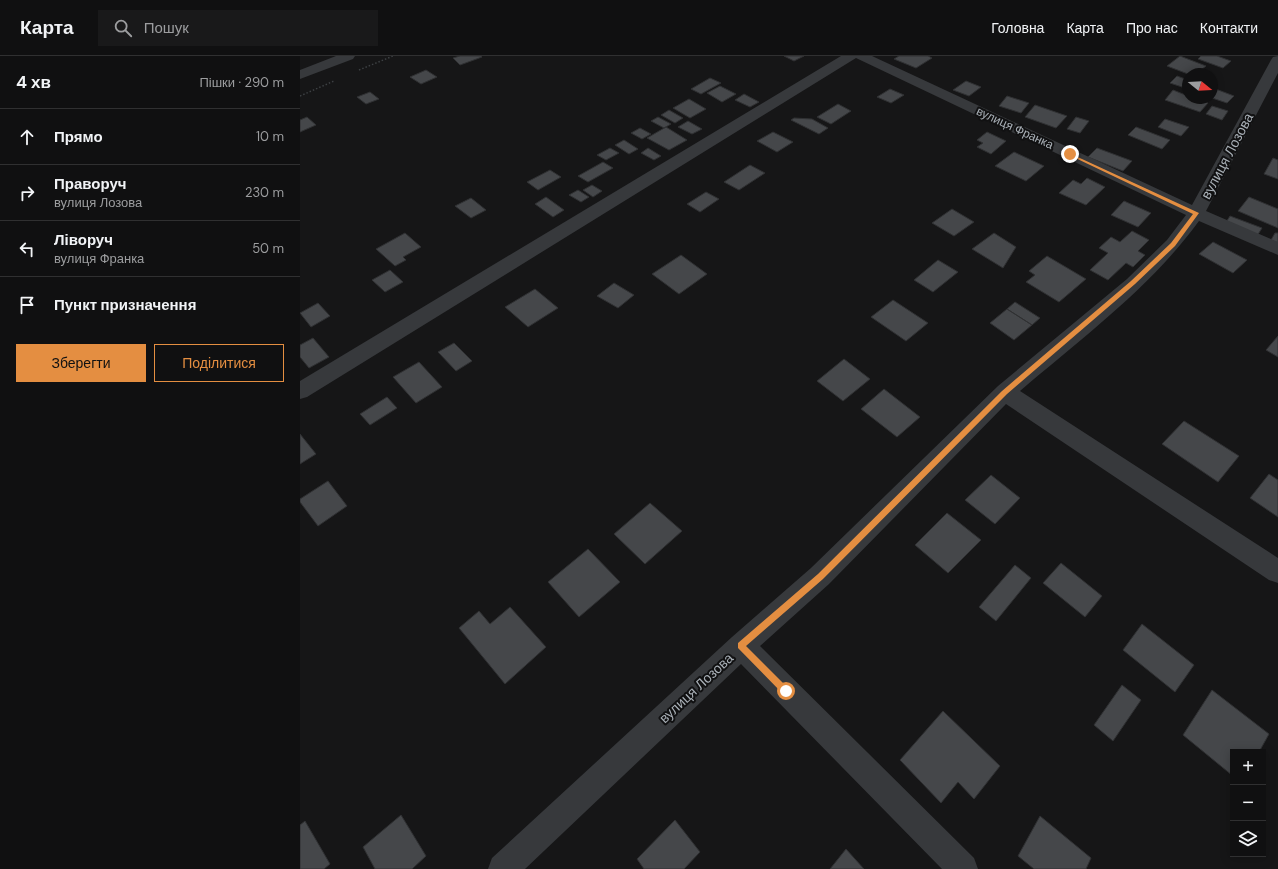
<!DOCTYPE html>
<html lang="uk">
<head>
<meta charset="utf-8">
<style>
  :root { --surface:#101011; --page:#19191a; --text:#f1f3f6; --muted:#9c9d9f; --line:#303031; --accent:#e48e41 }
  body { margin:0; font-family:"DM Sans",sans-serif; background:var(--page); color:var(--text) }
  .controls { position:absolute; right:12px; bottom:12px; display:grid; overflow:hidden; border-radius:0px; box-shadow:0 2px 10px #0003 }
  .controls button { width:36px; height:36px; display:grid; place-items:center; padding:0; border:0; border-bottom:1px solid var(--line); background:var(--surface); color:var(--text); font:20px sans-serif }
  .compass { position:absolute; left:882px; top:12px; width:36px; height:36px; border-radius:50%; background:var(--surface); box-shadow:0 2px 10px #0003; rotate:108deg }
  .stop { position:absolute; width:12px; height:12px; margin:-9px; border:3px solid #e48e41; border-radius:50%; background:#fff }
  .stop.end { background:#e48e41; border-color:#fff; box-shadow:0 1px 4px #0008 }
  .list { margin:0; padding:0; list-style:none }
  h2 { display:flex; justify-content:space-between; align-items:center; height:52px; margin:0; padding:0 16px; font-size:17px }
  h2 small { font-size:13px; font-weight:400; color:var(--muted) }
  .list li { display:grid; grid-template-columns:26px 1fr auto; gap:12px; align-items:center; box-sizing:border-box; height:56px; padding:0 16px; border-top:1px solid var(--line) }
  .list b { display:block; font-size:15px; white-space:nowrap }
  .list p { margin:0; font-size:13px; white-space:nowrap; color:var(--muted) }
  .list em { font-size:13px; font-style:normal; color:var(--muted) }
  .actions { display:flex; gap:8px; padding:12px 16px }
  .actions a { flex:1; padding:9px 0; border:1px solid var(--accent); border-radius:0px; text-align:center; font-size:14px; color:var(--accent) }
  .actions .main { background:var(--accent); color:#111 }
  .icon { flex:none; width:22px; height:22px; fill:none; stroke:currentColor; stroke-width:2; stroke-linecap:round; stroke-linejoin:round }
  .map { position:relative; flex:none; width:978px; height:813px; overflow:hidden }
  header { display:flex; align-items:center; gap:24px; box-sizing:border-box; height:56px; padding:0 20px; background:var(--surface); border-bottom:1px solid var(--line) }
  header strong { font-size:19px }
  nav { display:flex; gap:22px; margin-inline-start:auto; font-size:14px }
  .search { width:280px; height:36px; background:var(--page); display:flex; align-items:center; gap:10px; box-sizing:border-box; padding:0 14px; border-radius:0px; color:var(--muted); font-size:15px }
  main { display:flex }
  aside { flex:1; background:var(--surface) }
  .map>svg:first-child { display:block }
</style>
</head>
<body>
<header>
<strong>Карта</strong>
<div class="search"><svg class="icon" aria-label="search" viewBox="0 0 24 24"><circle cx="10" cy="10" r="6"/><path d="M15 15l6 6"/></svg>Пошук</div>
<nav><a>Головна</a><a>Карта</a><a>Про нас</a><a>Контакти</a></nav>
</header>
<main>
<aside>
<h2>4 хв<small>Пішки · 290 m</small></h2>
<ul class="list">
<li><svg class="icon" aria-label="ahead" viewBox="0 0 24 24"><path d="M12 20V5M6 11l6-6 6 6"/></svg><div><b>Прямо</b></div><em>10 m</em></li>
<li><svg class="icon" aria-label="right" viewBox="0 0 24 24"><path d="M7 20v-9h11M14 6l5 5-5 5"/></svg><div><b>Праворуч</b><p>вулиця Лозова</p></div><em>230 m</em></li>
<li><svg class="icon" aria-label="left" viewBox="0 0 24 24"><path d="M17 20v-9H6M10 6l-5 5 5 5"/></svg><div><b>Ліворуч</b><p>вулиця Франка</p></div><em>50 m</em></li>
<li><svg class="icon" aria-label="arrive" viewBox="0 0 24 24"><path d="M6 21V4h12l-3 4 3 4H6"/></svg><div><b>Пункт призначення</b></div></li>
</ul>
<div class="actions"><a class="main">Зберегти</a><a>Поділитися</a></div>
</aside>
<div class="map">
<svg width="978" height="813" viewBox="0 0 978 813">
  <rect width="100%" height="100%" fill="#161617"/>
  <!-- building -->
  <path fill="#45474a" stroke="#303133" d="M 160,0 L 181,0 L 182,1 L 160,9 L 153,2 Z
    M 484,0 L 504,0 L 494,5 Z
    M 599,0 L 628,0 L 632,2 L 616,12 L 594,3 Z
    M 880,0 L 906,10 L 896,18 L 888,18 L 867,10 Z
    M 901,0 L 917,0 L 931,5 L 923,12 L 898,3 Z
    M 126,14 L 137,21 L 121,28 L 110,21 Z
    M 877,20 L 888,24 L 888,33 L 870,27 Z
    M 410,22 L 421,27 L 401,38 L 391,33 Z
    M 666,25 L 681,31 L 669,40 L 653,34 Z
    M 420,30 L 436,38 L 422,46 L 407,37 Z
    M 913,32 L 934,40 L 927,47 L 912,42 Z
    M 590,33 L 604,39 L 591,47 L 577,41 Z
    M 873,34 L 888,40 L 888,42 L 895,42 L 908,47 L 900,56 L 865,44 Z
    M 70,36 L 79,43 L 66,48 L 57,41 Z
    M 444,38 L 459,46 L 450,51 L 435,44 Z
    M 707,40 L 729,47 L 721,57 L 699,50 Z
    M 389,43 L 406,53 L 390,62 L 373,52 Z
    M 538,48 L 551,55 L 531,68 L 517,61 Z
    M 735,49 L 767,60 L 756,72 L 725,61 Z
    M 912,50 L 928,55 L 922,64 L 906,58 Z
    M 369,54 L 383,62 L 375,67 L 361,59 Z
    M 7,61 L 16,69 L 0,76 L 0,64 Z
    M 358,61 L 371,68 L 364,72 L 351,65 Z
    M 776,61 L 789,65 L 780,77 L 767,73 Z
    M 494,62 L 512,63 L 528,72 L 519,78 L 491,64 Z
    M 865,63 L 889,71 L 881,80 L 858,71 Z
    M 388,65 L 402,73 L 392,78 L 378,71 Z
    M 366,71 L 387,84 L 369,94 L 347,82 Z
    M 836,71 L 870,84 L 862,93 L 828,79 Z
    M 340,72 L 351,78 L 342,83 L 331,77 Z
    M 473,76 L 493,86 L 477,96 L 457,85 Z
    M 687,76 L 706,85 L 691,98 L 677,91 L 683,87 L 677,84 Z
    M 324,84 L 338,93 L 329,98 L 315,89 Z
    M 310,92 L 319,97 L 306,104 L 297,99 Z
    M 348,92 L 361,100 L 354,104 L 341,97 Z
    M 797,92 L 832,105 L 823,115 L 788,101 Z
    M 714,96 L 744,110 L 726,125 L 695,110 Z
    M 973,102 L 978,104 L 978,123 L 964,118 Z
    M 303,106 L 313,112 L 288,126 L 278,120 Z
    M 450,109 L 465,117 L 439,134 L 424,126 Z
    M 250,114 L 261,121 L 238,134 L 227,126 Z
    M 787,122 L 805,131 L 786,149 L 759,137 L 773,124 L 781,128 Z
    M 292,129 L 302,135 L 293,141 L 283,134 Z
    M 278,134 L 289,141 L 281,146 L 269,139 Z
    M 406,136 L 419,143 L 400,156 L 387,148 Z
    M 246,141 L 264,154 L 253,161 L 235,148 Z
    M 949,141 L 978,153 L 978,172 L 938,155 Z
    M 171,142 L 186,154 L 171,162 L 155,150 Z
    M 824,145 L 851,157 L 838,171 L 811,159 Z
    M 652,153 L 674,166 L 654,180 L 632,167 Z
    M 930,160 L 962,172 L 957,180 L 925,168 Z
    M 832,175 L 849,184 L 838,195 L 845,199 L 833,211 L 826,207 L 808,224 L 790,214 L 808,197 L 799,192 L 811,181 L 820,186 Z
    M 105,177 L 121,191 L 103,201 L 106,204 L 95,210 L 76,193 Z
    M 694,177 L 716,191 L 703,212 L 672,193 Z
    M 975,177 L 978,177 L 978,187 L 971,184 Z
    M 913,186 L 947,204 L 933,217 L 899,198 Z
    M 381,199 L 407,218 L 379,238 L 352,218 Z
    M 747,200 L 786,223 L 759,246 L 726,226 L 735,219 L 729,215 Z
    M 638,204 L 658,216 L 633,236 L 614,224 Z
    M 90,214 L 103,226 L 85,236 L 72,224 Z
    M 314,227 L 334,239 L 318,252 L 297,240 Z
    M 235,233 L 258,252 L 228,271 L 205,251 Z
    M 593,244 L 628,267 L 606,285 L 571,261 Z
    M 715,246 L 740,262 L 732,269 L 707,253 Z
    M 18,247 L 30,260 L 11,271 L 0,257 Z
    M 707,253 L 732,269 L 714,284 L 690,267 Z
    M 978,280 L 978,301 L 966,294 Z
    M 13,282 L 29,301 L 9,312 L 0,301 L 0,289 Z
    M 154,287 L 172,305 L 156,315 L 138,296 Z
    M 544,303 L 570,323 L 543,345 L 517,325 Z
    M 119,306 L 142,331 L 116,347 L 93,321 Z
    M 584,333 L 620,361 L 597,381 L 561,353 Z
    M 87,341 L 97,352 L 70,369 L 60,358 Z
    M 884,365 L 939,400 L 918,426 L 862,388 Z
    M 0,378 L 16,398 L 0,408 Z
    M 969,418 L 978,424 L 978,461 L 950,442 Z
    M 691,419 L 720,442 L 695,468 L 665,444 Z
    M 28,425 L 47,450 L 18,470 L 0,446 L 0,443 Z
    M 350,447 L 382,475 L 345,508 L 314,478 Z
    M 647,457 L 681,484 L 648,517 L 615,489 Z
    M 288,493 L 320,526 L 279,561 L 248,526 Z
    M 761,507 L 802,540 L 785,561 L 743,527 Z
    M 715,509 L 731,522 L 696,565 L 679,551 Z
    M 210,551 L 246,591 L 205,628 L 159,572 L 179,555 L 190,568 Z
    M 842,568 L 894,609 L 875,636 L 823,594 Z
    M 822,629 L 841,644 L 813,685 L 794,669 Z
    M 912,634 L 969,678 L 959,696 L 933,696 L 933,720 L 883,679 Z
    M 643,655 L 700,710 L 674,743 L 658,726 L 641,747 L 600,704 Z
    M 101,759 L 126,800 L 112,813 L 75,813 L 63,791 Z
    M 740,760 L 791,802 L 786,813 L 734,813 L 718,800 Z
    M 375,764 L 400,796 L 384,813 L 344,813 L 337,803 Z
    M 5,765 L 30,808 L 24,813 L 0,813 L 0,769 Z
    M 546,793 L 564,813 L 530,813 Z"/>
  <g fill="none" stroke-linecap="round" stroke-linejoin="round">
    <!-- path -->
    <path stroke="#3d4043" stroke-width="1.5" stroke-dasharray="1.5 2" stroke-linecap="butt" d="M 59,14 L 93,0
      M 0,40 L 34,25"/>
    <!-- minor -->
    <path fill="#37393c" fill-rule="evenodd" d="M 36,0 L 55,0 L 53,3 L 0,23 L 0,14 Z
      M 541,0 L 572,0 L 892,149 L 971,4 L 973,1 L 978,0 L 978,17 L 906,155 L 978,186 L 978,199 L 899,165 C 851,231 782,282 720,335 L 978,502 L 978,527 L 969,524 L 706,348 L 529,528 L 460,590 L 674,802 L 678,813 L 642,813 L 441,608 L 225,813 L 188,813 L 192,802 L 432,581 L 511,512 L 698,330 L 827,223 L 867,184 L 886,159 L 556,2 L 7,341 L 0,343 L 0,325 Z"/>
  </g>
  <!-- route -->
  <path fill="#e48e41" d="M 769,97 L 899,157 L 875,190 L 835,228 L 707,338 L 523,523 L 446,590 L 488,632 L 488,638 L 483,638 L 438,592 L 438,587 L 518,518 L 702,335 L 831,225 L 871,187 L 893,158 L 769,99 Z"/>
  <g text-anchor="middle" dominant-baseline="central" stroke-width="4" stroke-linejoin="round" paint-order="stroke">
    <!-- far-street labels -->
    <g font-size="12" fill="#a9b0b7" stroke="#111112">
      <text transform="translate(715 72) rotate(25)">вулиця Франка</text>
    </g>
    <!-- street labels -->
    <g font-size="14" fill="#a9b0b7" stroke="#111112">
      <text transform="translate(927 100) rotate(-62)">вулиця Лозова</text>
      <text transform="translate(396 632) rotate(-43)">вулиця Лозова</text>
    </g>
  </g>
</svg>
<div class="controls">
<button>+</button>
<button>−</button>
<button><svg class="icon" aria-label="layers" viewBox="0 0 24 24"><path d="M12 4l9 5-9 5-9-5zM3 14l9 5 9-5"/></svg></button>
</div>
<svg class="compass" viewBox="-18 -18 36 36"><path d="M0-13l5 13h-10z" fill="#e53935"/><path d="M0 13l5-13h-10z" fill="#9c9d9f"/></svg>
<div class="stop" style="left:486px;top:635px"></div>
<div class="stop end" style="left:770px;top:98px"></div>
</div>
</main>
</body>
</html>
